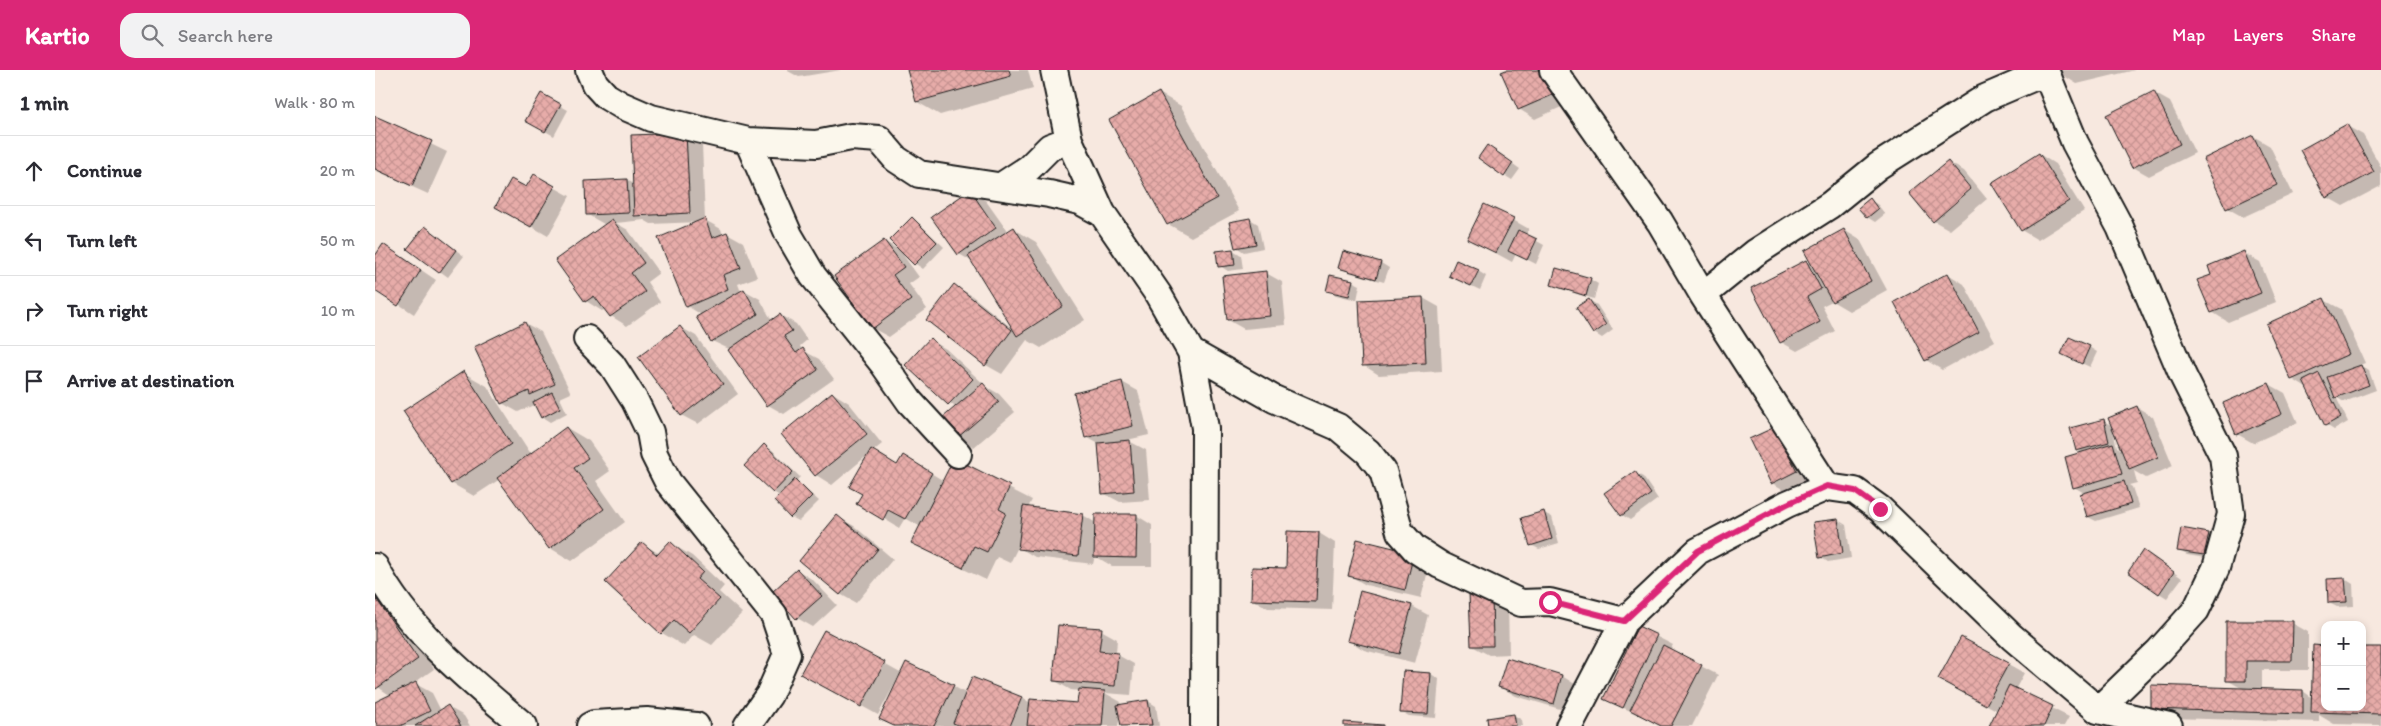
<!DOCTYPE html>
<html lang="en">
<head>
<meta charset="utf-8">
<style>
  :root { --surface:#fff; --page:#f2f2f3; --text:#2b2b33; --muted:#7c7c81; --line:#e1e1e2; --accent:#db2777 }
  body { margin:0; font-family:Itim,sans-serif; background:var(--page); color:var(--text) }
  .controls { position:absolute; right:15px; bottom:15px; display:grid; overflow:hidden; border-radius:10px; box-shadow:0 2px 8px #0003 }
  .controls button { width:45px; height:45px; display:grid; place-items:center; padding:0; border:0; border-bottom:1px solid var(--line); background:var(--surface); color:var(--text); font:25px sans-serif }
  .stop { position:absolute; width:15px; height:15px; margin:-11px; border:4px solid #db2777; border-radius:50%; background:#fff }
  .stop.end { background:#db2777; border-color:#fff; box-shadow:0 1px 5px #0008 }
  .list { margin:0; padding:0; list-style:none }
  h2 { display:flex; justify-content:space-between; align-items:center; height:65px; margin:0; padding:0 20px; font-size:21px }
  h2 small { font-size:16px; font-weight:400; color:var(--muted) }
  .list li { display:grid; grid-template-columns:32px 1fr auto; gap:15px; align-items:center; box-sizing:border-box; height:70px; padding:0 20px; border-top:1px solid var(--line) }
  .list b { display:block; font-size:19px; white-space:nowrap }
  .list em { font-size:16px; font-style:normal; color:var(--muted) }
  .icon { flex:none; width:28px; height:28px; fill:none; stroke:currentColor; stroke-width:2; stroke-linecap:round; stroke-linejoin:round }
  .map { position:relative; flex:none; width:2006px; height:656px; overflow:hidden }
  header { display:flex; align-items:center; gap:30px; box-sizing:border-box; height:70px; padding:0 25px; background:var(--accent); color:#fff }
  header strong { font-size:24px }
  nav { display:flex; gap:28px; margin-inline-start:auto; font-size:18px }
  .search { width:350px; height:45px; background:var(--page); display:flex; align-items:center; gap:12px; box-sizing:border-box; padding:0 18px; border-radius:15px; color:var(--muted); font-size:19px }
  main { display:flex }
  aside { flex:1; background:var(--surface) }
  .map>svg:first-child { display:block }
</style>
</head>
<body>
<header>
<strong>Kartio</strong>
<div class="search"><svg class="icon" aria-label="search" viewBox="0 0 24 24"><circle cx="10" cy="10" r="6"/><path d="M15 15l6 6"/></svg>Search here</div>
<nav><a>Map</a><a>Layers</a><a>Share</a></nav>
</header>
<main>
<aside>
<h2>1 min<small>Walk · 80 m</small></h2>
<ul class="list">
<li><svg class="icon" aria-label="ahead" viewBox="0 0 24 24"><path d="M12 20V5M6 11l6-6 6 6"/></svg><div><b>Continue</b></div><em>20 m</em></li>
<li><svg class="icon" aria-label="left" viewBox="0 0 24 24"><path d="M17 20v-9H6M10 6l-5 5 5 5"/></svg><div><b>Turn left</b></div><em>50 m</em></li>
<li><svg class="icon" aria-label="right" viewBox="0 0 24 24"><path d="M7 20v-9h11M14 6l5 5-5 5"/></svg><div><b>Turn right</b></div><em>10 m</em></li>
<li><svg class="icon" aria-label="arrive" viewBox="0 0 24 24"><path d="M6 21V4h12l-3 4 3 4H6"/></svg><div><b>Arrive at destination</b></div></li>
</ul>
</aside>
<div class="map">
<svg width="2006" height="656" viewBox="0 0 2006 656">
  <defs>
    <pattern id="building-cross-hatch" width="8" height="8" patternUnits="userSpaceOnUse" patternTransform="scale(1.25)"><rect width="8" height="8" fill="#e7aca9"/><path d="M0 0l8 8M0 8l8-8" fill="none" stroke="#c69391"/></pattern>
  </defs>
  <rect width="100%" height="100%" fill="#f7e8df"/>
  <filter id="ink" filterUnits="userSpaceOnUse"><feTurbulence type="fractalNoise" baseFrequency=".02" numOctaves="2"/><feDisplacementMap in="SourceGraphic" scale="10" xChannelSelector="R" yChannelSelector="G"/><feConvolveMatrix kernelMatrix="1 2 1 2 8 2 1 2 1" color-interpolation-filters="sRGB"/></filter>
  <g filter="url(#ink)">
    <!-- shadow -->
    <path fill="#0003" fill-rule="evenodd" d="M 411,0 L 466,0 L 424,7 Z
      M 534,0 L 653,0 L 658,19 L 565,45 L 542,32 Z
      M 1134,0 L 1204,29 L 1160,49 L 1144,39 Z
      M 1685,0 L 1760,0 L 1702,14 L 1686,4 Z
      M 784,23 L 806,36 L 864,141 L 816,167 L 793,154 Z
      M 1779,23 L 1795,32 L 1820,83 L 1774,106 L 1758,97 Z
      M 166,25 L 193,40 L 179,66 L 152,51 Z
      M 0,47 L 72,82 L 53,124 L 0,100 Z
      M 1972,56 L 1988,65 L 2006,97 L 2006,116 L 1968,136 L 1952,127 Z
      M 311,64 L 327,74 L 330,150 L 346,159 L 348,165 L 352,163 L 368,172 L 382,207 L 363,214 L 366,222 L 369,220 L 385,229 L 397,251 L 405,245 L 421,254 L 432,270 L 425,276 L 427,280 L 444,289 L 459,309 L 409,344 L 393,335 L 354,279 L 337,271 L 327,245 L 312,236 L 324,152 L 276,154 L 269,150 L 241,153 L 253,160 L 284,203 L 272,212 L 285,232 L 252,256 L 236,246 L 230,239 L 227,241 L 211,231 L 182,191 L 233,154 L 229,154 L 213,145 L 252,110 L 259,114 Z
      M 1878,66 L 1895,76 L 1918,124 L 1868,147 L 1852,138 Z
      M 1121,82 L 1145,99 L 1137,110 L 1129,105 Z
      M 1664,84 L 1680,94 L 1709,141 L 1663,170 L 1646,160 Z
      M 1573,92 L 1589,101 L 1612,129 L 1575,160 L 1559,151 Z
      M 159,106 L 195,126 L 173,166 L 121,136 L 151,119 Z
      M 595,121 L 611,131 L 633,162 L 639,159 L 661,172 L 710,250 L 666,278 L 652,270 L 627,304 L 611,295 L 580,216 L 596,225 L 639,260 L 598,192 L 584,184 Z
      M 1495,130 L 1503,135 L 1510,144 L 1500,152 L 1492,147 Z
      M 537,149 L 545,154 L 569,177 L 548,199 L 528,185 L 544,207 L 534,214 L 552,239 L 514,267 L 497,258 L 509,171 L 524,180 Z
      M 875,149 L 883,154 L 888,178 L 869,182 L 861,177 L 856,153 Z
      M 1138,150 L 1154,159 L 1151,165 L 1169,175 L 1161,194 L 1141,184 L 1137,192 L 1093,168 Z
      M 50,157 L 89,186 L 73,207 L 33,178 Z
      M 1469,160 L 1485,170 L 1512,220 L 1474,241 L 1457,231 L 1447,236 L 1460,261 L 1422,281 L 1406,272 L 1430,191 L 1439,196 Z
      M 858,180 L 866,185 L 868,199 L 853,201 L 845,196 Z
      M 969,182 L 1006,193 L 1014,198 L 1009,212 L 973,202 L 965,197 Z
      M 1869,183 L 1885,192 L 1901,232 L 1853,252 L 1837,242 Z
      M 24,185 L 61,210 L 39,244 L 0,219 L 0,188 Z
      M 1103,201 L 1111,206 L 1105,220 L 1084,210 Z
      M 891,203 L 907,212 L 911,255 L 869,259 L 853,250 Z
      M 1573,204 L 1589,214 L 1620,271 L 1567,300 L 1551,290 Z
      M 1215,209 L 1223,214 L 1219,229 L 1186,219 L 1178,215 Z
      M 977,211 L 985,215 L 982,230 L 961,225 L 953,220 Z
      M 1048,228 L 1064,237 L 1067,301 L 1004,305 L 988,295 Z
      M 1214,230 L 1222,235 L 1238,260 L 1227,268 L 1219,263 Z
      M 1949,230 L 1966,239 L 1990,293 L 1985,295 L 1994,301 L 2001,320 L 1969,332 L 1961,327 L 1973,352 L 1959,360 L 1951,355 L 1933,319 L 1917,309 Z
      M 150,253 L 166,262 L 196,323 L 185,328 L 192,343 L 175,352 L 167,347 L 161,334 L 143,342 L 127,333 Z
      M 305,257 L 321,266 L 363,324 L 323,354 L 306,345 Z
      M 555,270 L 571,279 L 612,317 L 624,324 L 640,342 L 599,377 L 583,367 L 581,338 L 532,295 Z
      M 1714,277 L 1722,282 L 1715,297 L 1695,288 Z
      M 89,303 L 112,316 L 156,384 L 192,358 L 214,371 L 235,401 L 221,411 L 250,452 L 197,491 L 175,478 L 125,409 L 99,426 L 76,413 Z
      M 747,312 L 763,321 L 774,365 L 752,370 L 771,380 L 775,430 L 745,432 L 728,423 L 724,374 L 711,367 Z
      M 1894,314 L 1910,323 L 1923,353 L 1878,373 L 1862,364 Z
      M 458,323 L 474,333 L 507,374 L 497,382 L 523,397 L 544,396 L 569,411 L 579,390 L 657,430 L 653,438 L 708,445 L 721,453 L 761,445 L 777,455 L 777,496 L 737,496 L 720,486 L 718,494 L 660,487 L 643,477 L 635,493 L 622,487 L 611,510 L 560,485 L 538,472 L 546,457 L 530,448 L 524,458 L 483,433 L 488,424 L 494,384 L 457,415 L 441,405 L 408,364 Z
      M 1762,337 L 1778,347 L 1798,396 L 1771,408 L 1759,401 L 1762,413 L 1754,415 L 1757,417 L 1764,438 L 1721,451 L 1713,447 L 1711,424 L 1699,417 L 1708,383 L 1702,380 L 1729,351 L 1737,356 ZM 1738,362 L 1740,362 L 1747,380 L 1742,377 Z
      M 1400,358 L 1437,410 L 1413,422 L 1397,413 Z
      M 389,376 L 397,380 L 425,407 L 421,411 L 444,431 L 424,451 L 416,447 L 405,426 L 398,422 Z
      M 1260,403 L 1268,407 L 1283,429 L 1255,450 L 1247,445 Z
      M 1169,443 L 1177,447 L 1184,473 L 1164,479 L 1156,475 Z
      M 463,447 L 479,456 L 518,489 L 481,533 L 465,524 Z
      M 1463,450 L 1471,455 L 1476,488 L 1453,492 L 1445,487 Z
      M 944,463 L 960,473 L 957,540 L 893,538 L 877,529 L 912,499 Z
      M 1833,464 L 1841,469 L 1837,489 L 1812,485 L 1803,480 Z
      M 983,471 L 1055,493 L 1046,528 L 991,515 L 975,506 Z
      M 295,473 L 317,486 L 349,516 L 344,522 L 367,543 L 337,575 L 319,565 L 309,576 L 287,563 L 267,474 L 285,484 Z
      M 1769,482 L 1807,508 L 1792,528 L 1784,523 Z
      M 422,500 L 438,510 L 462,535 L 438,557 L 422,548 L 398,522 Z
      M 1970,509 L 1978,514 L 1979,536 L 1962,537 L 1954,533 Z
      M 1096,523 L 1133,531 L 1134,584 L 1114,585 L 1097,576 Z
      M 0,526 L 14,534 L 59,599 L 39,613 L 57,623 L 66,641 L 73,637 L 89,646 L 95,656 L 4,656 L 0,648 L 0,634 L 16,626 L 0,615 Z
      M 1037,536 L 1053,545 L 1040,593 L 989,580 L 973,570 Z
      M 1853,553 L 1917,553 L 1933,562 L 1933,600 L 1887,600 L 1887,620 L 1928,621 L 1950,637 L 1987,637 L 2006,579 L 2006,655 L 1959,654 L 1944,645 L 1944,652 L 1793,648 L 1777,639 L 1868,619 L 1852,610 Z
      M 1263,557 L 1298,575 L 1295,580 L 1343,605 L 1317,656 L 1287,656 L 1230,629 Z
      M 726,560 L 742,569 L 741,584 L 759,594 L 756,625 L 730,623 L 746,632 L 745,636 L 773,631 L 781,636 L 784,656 L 747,656 L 745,646 L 743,656 L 586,656 L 581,653 L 579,656 L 519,656 L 506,648 L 526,607 L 524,606 L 503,645 L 443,612 L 450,561 L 527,604 L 578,616 L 592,624 L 647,628 L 656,633 L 703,635 L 705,621 L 696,620 L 680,611 Z
      M 1133,590 L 1187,606 L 1203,616 L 1195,642 L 1141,626 L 1125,617 Z
      M 1633,594 L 1649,603 L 1640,620 L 1694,647 L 1689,656 L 1615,656 L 1623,641 L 1581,618 Z
      M 1056,604 L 1064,609 L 1061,648 L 1034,646 L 1026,642 Z
      M 1139,645 L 1147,650 L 1148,656 L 1114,656 Z"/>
    <!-- building -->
    <path fill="url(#building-cross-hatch)" stroke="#1c1c1c" d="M 532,0 L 634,0 L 636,6 L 541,32 Z
      M 1131,0 L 1180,0 L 1189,20 L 1143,40 L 1126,2 Z
      M 1779,21 L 1805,74 L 1757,98 L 1731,45 Z
      M 784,22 L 842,128 L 792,155 L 734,50 Z
      M 166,23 L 186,34 L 170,62 L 150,51 Z
      M 0,46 L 57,71 L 37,116 L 0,99 Z
      M 1972,54 L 1999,102 L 1951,128 L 1925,80 Z
      M 311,63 L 315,143 L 259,146 L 256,65 Z
      M 1878,65 L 1902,115 L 1851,139 L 1828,89 Z
      M 1112,75 L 1138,93 L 1129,107 L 1103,88 Z
      M 1664,83 L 1694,131 L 1646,161 L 1616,113 Z
      M 1573,91 L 1596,119 L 1558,152 L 1534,123 Z
      M 159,104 L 180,116 L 156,157 L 120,137 L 136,109 L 151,117 Z
      M 252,109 L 254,143 L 211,145 L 210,111 Z
      M 595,120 L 621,158 L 583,185 L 556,147 Z
      M 1495,128 L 1503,139 L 1492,148 L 1483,138 Z
      M 1109,134 L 1139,148 L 1121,183 L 1092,169 Z
      M 537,147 L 562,172 L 539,195 L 514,170 Z
      M 330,148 L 337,168 L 352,162 L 366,198 L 348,205 L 353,219 L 311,237 L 283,168 Z
      M 875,148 L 881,174 L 860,178 L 854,152 Z
      M 237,149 L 269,193 L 256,203 L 270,222 L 235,247 L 219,226 L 210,232 L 180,190 Z
      M 50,156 L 81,180 L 64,203 L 32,179 Z
      M 639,157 L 688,236 L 642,266 L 593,186 Z
      M 1469,159 L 1496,211 L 1457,232 L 1429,181 Z
      M 1143,160 L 1162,169 L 1152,190 L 1133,181 Z
      M 509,170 L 529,197 L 518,205 L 536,230 L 497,259 L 459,206 Z
      M 8,174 L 46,200 L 23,236 L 0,221 L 0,186 Z
      M 858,179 L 860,195 L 843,197 L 841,181 Z
      M 968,181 L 1006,192 L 1001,209 L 963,198 Z
      M 1869,181 L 1886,223 L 1836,243 L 1822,210 L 1836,205 L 1833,196 Z
      M 1081,190 L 1104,200 L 1096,216 L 1074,206 Z
      M 1431,190 L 1446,219 L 1432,227 L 1445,252 L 1405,273 L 1376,218 Z
      M 1181,198 L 1216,208 L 1211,226 L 1176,215 Z
      M 891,201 L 895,246 L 852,250 L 847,206 Z
      M 1573,203 L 1604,262 L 1550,291 L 1519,232 Z
      M 955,205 L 978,210 L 974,226 L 951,221 Z
      M 579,214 L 637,260 L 610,296 L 551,250 Z
      M 369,219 L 383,244 L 336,272 L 321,247 Z
      M 1048,227 L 1051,293 L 987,296 L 984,230 Z
      M 1949,228 L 1974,284 L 1916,310 L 1891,254 Z
      M 1214,229 L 1231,255 L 1218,264 L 1201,237 Z
      M 405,244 L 417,261 L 409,266 L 421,283 L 428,278 L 443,300 L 392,336 L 353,280 Z
      M 150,252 L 180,314 L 155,325 L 154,321 L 126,334 L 99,277 Z
      M 305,256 L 348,314 L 306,346 L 263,287 Z
      M 1694,267 L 1715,276 L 1707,294 L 1686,284 Z
      M 555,268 L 598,309 L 573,335 L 530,295 Z
      M 1986,295 L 1994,315 L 1960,328 L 1952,307 Z
      M 89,301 L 136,374 L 76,414 L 28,341 Z
      M 1944,303 L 1966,347 L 1950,356 L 1928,311 Z
      M 747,311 L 758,356 L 710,368 L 699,323 Z
      M 608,313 L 624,332 L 582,368 L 566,349 Z
      M 1894,313 L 1907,344 L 1861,365 L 1848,333 Z
      M 177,322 L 185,338 L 166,348 L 158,332 Z
      M 457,322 L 492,364 L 440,406 L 406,364 Z
      M 1762,336 L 1783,387 L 1754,399 L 1733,348 Z
      M 1729,349 L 1734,372 L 1701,381 L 1695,358 Z
      M 191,357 L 213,388 L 199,398 L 229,439 L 174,479 L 122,408 Z
      M 1400,357 L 1422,401 L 1396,414 L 1374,369 Z
      M 755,370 L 759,421 L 727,424 L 723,373 Z
      M 1738,373 L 1747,404 L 1698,418 L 1690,387 Z
      M 389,374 L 418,402 L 398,423 L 369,396 Z
      M 496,379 L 522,395 L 528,385 L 557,403 L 530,449 L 513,440 L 508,450 L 481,434 L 487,424 L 474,417 Z
      M 579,388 L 635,416 L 624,439 L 631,443 L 612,482 L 599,476 L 588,498 L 536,473 Z
      M 1260,401 L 1276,424 L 1246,446 L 1229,423 Z
      M 420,409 L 437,426 L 415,448 L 399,431 Z
      M 1749,411 L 1756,434 L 1712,447 L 1705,424 Z
      M 648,436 L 708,444 L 703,486 L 643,479 Z
      M 1169,441 L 1177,469 L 1155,476 L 1146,448 Z
      M 720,444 L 762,444 L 761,488 L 719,487 Z
      M 462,445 L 503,479 L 465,525 L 424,491 Z
      M 1463,449 L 1468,483 L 1444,488 L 1438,452 Z
      M 1806,458 L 1834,463 L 1829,485 L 1802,481 Z
      M 912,461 L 944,462 L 941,532 L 876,530 L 877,497 L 911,498 Z
      M 982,469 L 1039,483 L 1030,520 L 973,506 Z
      M 295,471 L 328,502 L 322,509 L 345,529 L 314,563 L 299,550 L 286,564 L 230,512 L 267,472 L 282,485 Z
      M 1768,480 L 1799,502 L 1784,524 L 1753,502 Z
      M 422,499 L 447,526 L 421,549 L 397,522 Z
      M 1970,508 L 1972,532 L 1953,533 L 1952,509 Z
      M 985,521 L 1037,535 L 1024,584 L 972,571 Z
      M 1117,521 L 1118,576 L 1096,576 L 1094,522 Z
      M 0,527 L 43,589 L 1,619 L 0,617 Z
      M 1851,551 L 1918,551 L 1917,591 L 1871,591 L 1871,611 L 1851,611 Z
      M 683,555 L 727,558 L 724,581 L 743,583 L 740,616 L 678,611 Z
      M 1263,556 L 1282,565 L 1248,638 L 1228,629 Z
      M 449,560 L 510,592 L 486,637 L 425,604 Z
      M 1586,567 L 1634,593 L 1611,635 L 1563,609 Z
      M 1288,575 L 1327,595 L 1296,656 L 1286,656 L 1255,640 Z
      M 1938,575 L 1950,576 L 1950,637 L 1987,637 L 1987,577 L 2006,577 L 2006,644 L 1936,642 Z
      M 1132,588 L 1187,605 L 1179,634 L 1123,617 Z
      M 531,592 L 579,615 L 559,656 L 519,656 L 504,649 Z
      M 1028,601 L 1056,603 L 1053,644 L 1025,643 Z
      M 597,607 L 647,627 L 635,656 L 586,656 L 578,653 Z
      M 41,612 L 55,641 L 25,656 L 3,656 L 0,651 L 0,632 Z
      M 1634,615 L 1678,636 L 1669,656 L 1614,656 Z
      M 1776,615 L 1928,620 L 1928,644 L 1776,639 Z
      M 704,619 L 730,621 L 727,656 L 652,656 L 655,629 L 702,633 Z
      M 773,630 L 777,655 L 746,656 L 742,635 Z
      M 73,635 L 86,656 L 40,656 Z
      M 1139,644 L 1141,656 L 1113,656 L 1112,648 Z
      M 969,652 L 1008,655 L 1008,656 L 969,656 Z"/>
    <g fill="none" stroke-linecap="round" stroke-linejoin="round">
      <!-- minor casing -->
      <g stroke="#1c1c1c" stroke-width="30">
        <path id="minor" d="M 214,0 L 220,14 L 231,26 L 246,35 L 276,48 L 373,71 L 441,74 L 476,67 L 504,69 L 521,89 L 544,104 L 674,124 L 705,131 L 727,143
          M 679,0 L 694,70 L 727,143 L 783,224 L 816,282 L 830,358 L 829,656
          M 1178,0 L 1285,152 L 1328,225 L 1452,417
          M 1670,0 L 1700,73 L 1745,157 L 1808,306 L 1848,386 L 1856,444 L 1841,498 L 1821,540 L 1784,581 L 1723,640
          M 373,71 L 414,165 L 438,206 L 509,295 L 535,332 L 583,384
          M 628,115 L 654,98 L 675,77 L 694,70
          M 1328,225 L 1380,183 L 1455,135 L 1503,96 L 1610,28 L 1671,2
          M 212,269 L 237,295 L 260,331 L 275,362 L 279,384 L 293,412 L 399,545 L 412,584 L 394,625 L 372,656
          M 816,282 L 899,329 L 963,357 L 993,382 L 1008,401 L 1025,462 L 1040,479 L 1065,495 L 1146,533 L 1175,532 L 1249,551
          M 0,497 C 33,561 95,610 149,656
          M 215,656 L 219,654 L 272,651 L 321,656
          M 1194,656 L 1249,551 L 1323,481 L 1412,434 L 1452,417 L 1480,421 L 1505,439 L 1637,567 L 1723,640 L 1794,656"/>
      </g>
      <!-- minor -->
      <use href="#minor" stroke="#fbf7ec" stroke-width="26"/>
    </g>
  </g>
  <g fill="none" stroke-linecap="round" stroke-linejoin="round" filter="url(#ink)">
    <!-- route -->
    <path stroke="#db2777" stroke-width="6" d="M 1175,532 L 1249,551 L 1323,481 L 1412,434 L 1452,416 L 1480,421 L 1505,439"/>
  </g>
</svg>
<div class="controls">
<button>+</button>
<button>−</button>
</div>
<div class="stop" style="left:1175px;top:532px"></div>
<div class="stop end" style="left:1505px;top:439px"></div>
</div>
</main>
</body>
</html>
